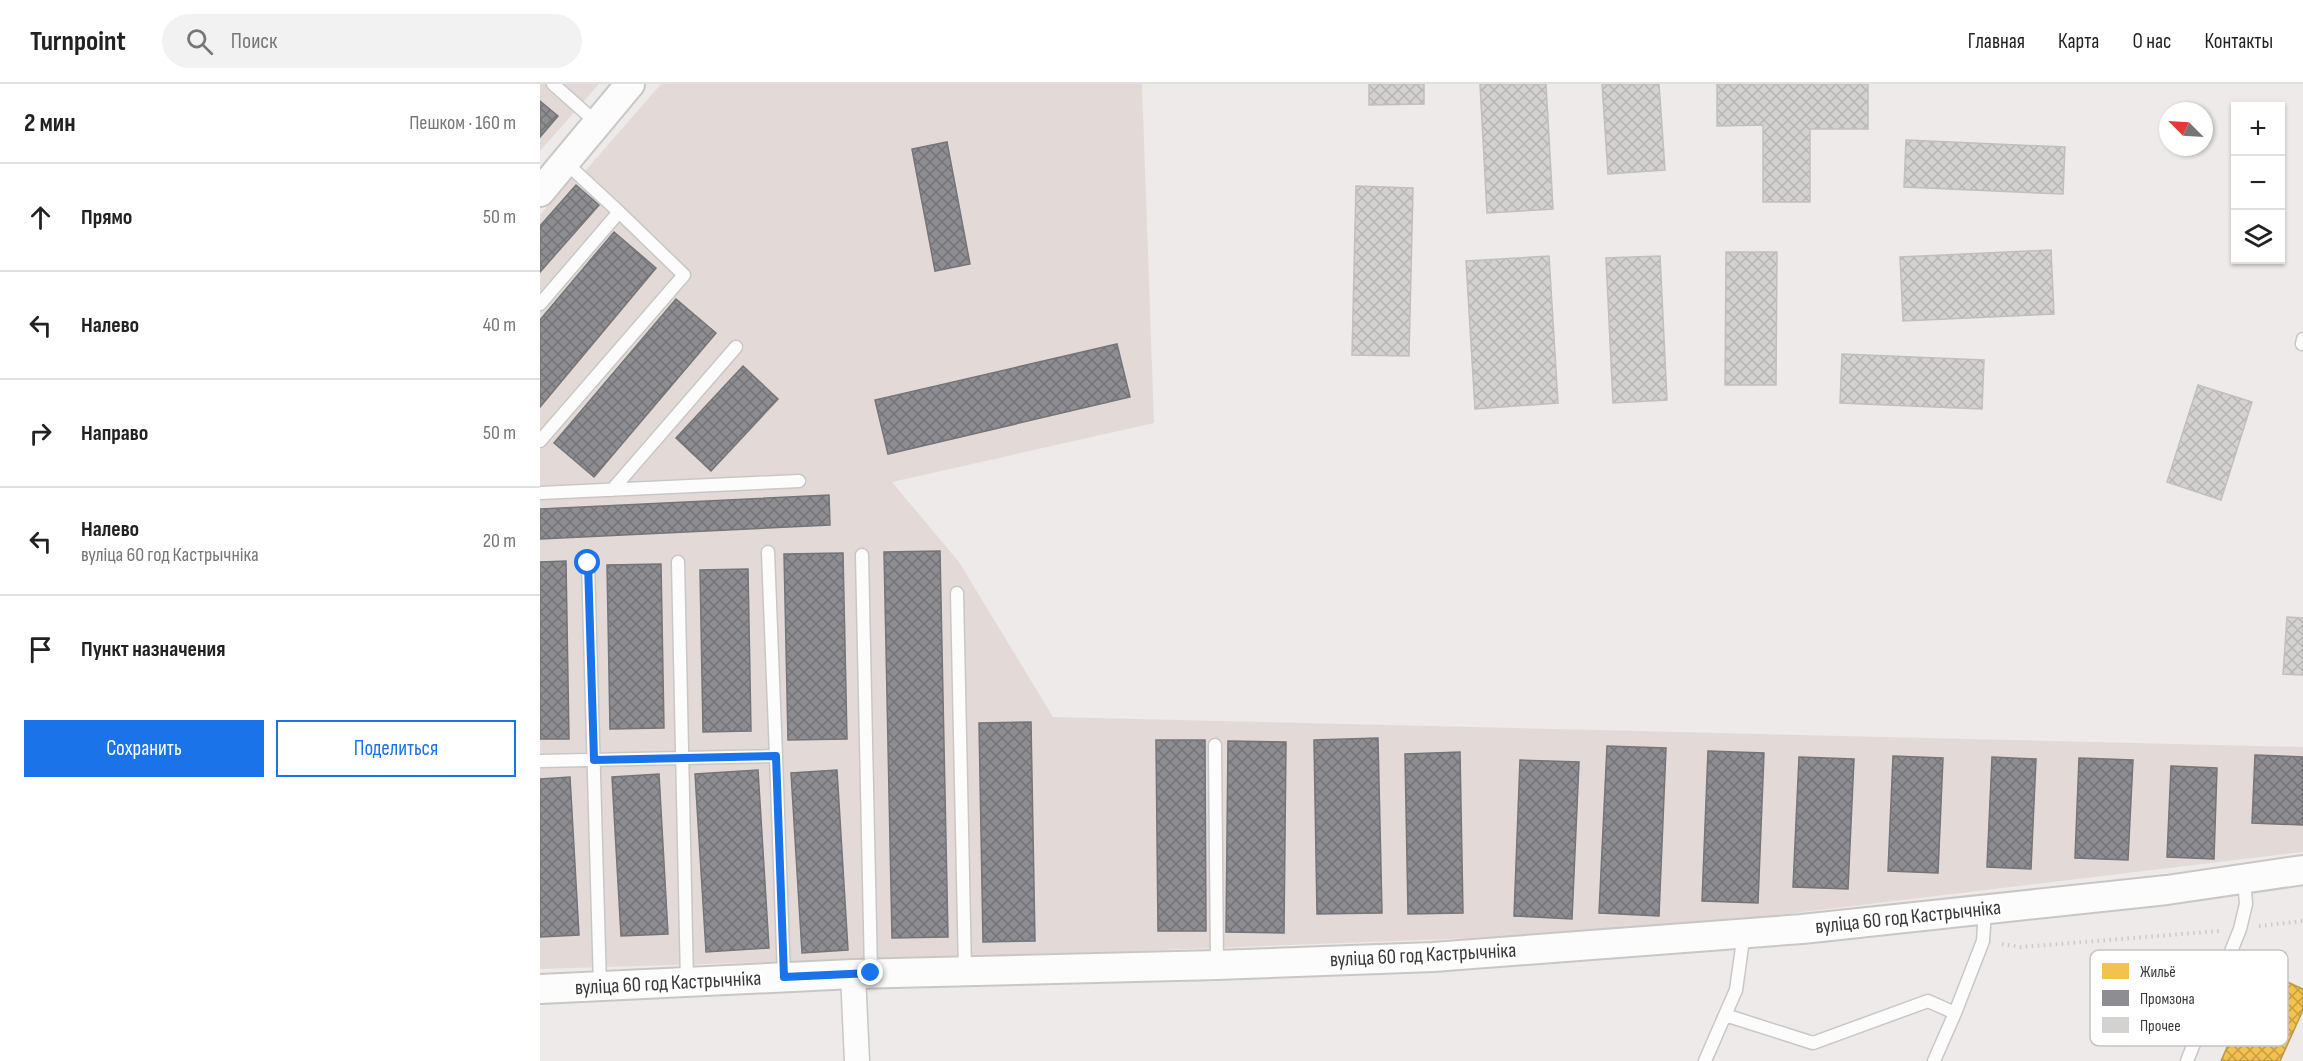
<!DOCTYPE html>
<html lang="ru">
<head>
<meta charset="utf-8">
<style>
  :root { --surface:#fff; --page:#f2f2f2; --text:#222; --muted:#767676; --line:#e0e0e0; --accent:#1a73e8 }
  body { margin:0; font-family:"Sofia Sans Condensed",sans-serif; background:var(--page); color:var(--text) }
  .controls { position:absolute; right:18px; top:18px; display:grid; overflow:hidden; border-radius:0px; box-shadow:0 2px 4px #0004 }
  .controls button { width:54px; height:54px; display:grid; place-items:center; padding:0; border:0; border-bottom:2px solid var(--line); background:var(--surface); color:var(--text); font:30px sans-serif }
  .compass { position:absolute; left:1619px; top:18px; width:54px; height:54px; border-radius:50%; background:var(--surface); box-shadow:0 2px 4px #0004; rotate:294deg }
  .stop { position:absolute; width:18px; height:18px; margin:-14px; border:4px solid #1a73e8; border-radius:50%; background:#fff }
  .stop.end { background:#1a73e8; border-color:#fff; box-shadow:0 2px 6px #0008 }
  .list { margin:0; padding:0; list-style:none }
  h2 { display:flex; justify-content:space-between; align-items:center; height:78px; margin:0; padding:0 24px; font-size:26px }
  h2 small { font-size:20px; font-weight:400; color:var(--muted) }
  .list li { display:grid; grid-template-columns:39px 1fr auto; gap:18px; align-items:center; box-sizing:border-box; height:108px; padding:0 24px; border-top:2px solid var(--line) }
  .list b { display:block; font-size:22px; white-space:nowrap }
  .list p { margin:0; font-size:20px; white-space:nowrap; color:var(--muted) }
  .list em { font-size:20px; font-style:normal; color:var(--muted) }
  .actions { display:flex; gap:12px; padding:18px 24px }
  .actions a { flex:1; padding:14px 0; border:2px solid var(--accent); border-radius:0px; text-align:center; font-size:21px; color:var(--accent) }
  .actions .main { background:var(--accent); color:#fff }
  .icon { flex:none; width:33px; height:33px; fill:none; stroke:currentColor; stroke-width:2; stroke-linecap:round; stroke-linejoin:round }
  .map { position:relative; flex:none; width:1763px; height:977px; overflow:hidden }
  header { display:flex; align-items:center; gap:36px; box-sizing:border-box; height:84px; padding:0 30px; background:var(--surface); border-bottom:2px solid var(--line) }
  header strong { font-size:28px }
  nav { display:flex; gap:33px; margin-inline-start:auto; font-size:21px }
  .search { width:420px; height:54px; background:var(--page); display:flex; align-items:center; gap:15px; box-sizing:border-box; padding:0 21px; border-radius:33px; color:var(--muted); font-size:22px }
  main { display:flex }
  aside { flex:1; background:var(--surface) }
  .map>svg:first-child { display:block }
</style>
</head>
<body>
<header>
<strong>Turnpoint</strong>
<div class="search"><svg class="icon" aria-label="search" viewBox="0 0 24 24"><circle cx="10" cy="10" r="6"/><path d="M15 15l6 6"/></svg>Поиск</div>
<nav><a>Главная</a><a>Карта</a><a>О нас</a><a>Контакты</a></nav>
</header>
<main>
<aside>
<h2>2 мин<small>Пешком · 160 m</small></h2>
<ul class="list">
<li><svg class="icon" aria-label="ahead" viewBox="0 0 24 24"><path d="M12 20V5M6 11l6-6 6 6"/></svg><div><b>Прямо</b></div><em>50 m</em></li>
<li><svg class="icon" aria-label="left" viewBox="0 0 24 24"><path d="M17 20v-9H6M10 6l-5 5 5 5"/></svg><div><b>Налево</b></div><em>40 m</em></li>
<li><svg class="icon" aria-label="right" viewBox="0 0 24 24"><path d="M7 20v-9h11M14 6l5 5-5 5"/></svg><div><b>Направо</b></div><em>50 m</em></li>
<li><svg class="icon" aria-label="left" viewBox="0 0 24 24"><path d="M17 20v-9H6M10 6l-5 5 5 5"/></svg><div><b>Налево</b><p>вуліца 60 год Кастрычніка</p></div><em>20 m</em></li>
<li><svg class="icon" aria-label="arrive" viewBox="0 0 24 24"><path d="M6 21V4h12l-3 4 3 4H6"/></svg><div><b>Пункт назначения</b></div></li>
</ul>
<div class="actions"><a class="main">Сохранить</a><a>Поделиться</a></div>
</aside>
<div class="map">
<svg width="1763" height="977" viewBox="0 0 1763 977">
  <defs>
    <pattern id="homes-cross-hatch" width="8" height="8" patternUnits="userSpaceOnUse" patternTransform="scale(1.5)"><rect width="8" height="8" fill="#f2c14e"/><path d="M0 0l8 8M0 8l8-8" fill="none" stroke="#c59e42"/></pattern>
    <pattern id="industry-cross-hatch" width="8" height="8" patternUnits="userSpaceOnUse" patternTransform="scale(1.5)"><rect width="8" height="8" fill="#8d8d92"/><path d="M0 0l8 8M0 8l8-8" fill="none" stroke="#747478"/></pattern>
    <pattern id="building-cross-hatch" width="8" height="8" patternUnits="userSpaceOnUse" patternTransform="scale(1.5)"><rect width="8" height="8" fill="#d4d1d1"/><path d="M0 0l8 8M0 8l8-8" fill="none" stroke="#b7b4b4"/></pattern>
  </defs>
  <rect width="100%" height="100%" fill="#edeae9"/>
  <!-- built -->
  <path fill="#e3dad8" d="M 0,0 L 59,0 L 0,67 Z
    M 121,0 L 602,0 L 614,339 L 352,398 L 419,478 L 513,633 L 1763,663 L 1763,768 L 1246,830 L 960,853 L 571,868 L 0,885 L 0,131 L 31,95 L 46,86 Z"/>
  <!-- homes -->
  <path fill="url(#homes-cross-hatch)" stroke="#bb9848" stroke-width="1.5" d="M 1721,886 L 1763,905 L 1763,926 L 1740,977 L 1681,977 Z"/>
  <!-- industry -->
  <path fill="url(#industry-cross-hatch)" stroke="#757477" stroke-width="1.5" d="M 0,17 L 18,32 L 0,53 Z
    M 407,58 L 430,180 L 395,187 L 372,65 Z
    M 36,101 L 59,121 L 0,188 L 0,142 Z
    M 74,148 L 116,184 L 0,323 L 0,236 Z
    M 136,215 L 176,249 L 54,393 L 14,359 Z
    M 577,260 L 590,313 L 348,370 L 335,316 Z
    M 203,282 L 238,315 L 171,387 L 136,354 Z
    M 289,411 L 290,441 L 0,455 L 0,425 Z
    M 400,467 L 408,853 L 352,854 L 344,468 Z
    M 303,469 L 307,655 L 248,656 L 244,470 Z
    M 26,477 L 29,655 L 0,655 L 0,478 Z
    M 121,480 L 124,644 L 70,645 L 67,481 Z
    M 208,485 L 211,647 L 163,648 L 160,486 Z
    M 491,638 L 495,857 L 443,858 L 439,639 Z
    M 838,654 L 842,829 L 777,830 L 774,656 Z
    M 616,656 L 665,656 L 666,847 L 618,847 Z
    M 688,657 L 746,658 L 744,849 L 686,848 Z
    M 1067,662 L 1126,664 L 1119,832 L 1059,829 Z
    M 1168,667 L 1224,669 L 1218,819 L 1162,817 Z
    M 920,668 L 923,829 L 868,830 L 865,670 Z
    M 1715,671 L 1763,673 L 1763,741 L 1712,739 Z
    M 1353,672 L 1403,674 L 1398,789 L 1348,787 Z
    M 1259,673 L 1314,675 L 1308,805 L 1253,803 Z
    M 1452,673 L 1496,675 L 1491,785 L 1447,783 Z
    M 1539,674 L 1593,676 L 1588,776 L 1535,774 Z
    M 980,676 L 1039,678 L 1032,835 L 974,832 Z
    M 1631,682 L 1677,684 L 1674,775 L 1627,773 Z
    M 218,686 L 229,864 L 166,868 L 155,690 Z
    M 297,686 L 308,866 L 262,869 L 251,689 Z
    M 119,690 L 128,850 L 81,852 L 72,693 Z
    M 30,693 L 39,851 L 0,853 L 0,695 Z"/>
  <!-- building -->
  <path fill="url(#building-cross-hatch)" stroke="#c0bfbe" stroke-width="1.5" d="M 829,0 L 884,0 L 884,20 L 829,21 Z
    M 940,0 L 1006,0 L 1013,125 L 947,129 Z
    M 1062,0 L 1119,0 L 1125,86 L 1068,90 Z
    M 1177,0 L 1328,0 L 1328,45 L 1270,45 L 1270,118 L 1223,118 L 1223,41 L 1177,42 Z
    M 1366,56 L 1525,63 L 1523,110 L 1364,103 Z
    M 816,102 L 873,104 L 869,272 L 812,271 Z
    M 1511,166 L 1514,230 L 1363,237 L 1360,173 Z
    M 1186,168 L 1237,168 L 1236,301 L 1185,301 Z
    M 1009,172 L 1018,319 L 935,325 L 926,177 Z
    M 1120,172 L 1127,316 L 1073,319 L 1066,174 Z
    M 1302,270 L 1444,276 L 1442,325 L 1300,319 Z
    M 1658,301 L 1712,318 L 1681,416 L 1627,398 Z
    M 1747,533 L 1763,534 L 1763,591 L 1743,590 Z"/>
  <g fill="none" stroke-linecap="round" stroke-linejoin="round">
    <!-- service casing -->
    <g stroke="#c9c7c6" stroke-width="15">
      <path id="service" d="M 13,0 L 57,39
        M 0,220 L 79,128 L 25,78
        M 1762,260 L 1763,255
        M 0,357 L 144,191 L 79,128
        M 72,406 L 196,263
        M 0,409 L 259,397
        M 322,471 L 331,889
        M 138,478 L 147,898
        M 48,479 L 60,902
        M 417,509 L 425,886
        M 675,661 L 677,881
        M 236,672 L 244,893
        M 0,677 L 236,672 L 228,468
        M 1204,849 L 1196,906 L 1185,931 L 1273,959 L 1388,917 L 1415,929 L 1443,857 L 1445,825
        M 1165,977 L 1185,931
        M 1394,977 L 1415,929
        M 1647,977 L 1700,845 L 1706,820 L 1704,795"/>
    </g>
    <!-- minor casing -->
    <g stroke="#c9c7c6" stroke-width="27">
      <path id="minor" d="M 313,890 L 317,977"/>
    </g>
    <!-- tertiary casing -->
    <g stroke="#c9c7c6" stroke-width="32">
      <path id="tertiary" d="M 0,108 L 90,0
        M 0,905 L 313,890 L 677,881 L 893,873 L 1262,845 L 1627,806 L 1763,786"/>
    </g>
    <!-- path -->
    <path stroke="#cacac9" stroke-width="4" stroke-dasharray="1.5 4.5" stroke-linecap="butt" d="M 1719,842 L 1763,837
      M 1462,860 L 1481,863 L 1679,847"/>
    <!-- service -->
    <use href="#service" stroke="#fcfcfc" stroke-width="12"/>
    <!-- minor -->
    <use href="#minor" stroke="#fcfcfc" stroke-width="24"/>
    <!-- tertiary -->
    <use href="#tertiary" stroke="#fcfcfc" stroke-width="28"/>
  </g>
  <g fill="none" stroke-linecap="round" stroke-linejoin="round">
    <!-- route -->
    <path stroke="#1a73e8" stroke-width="8" d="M 48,479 L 54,676 L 236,672 L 244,893 L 331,889"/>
  </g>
  <g text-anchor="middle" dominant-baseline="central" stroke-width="6" stroke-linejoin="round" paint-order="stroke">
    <!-- street labels -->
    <g font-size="21" fill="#3c3a39" stroke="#fff">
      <text transform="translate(1368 833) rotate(-6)">вуліца 60 год Кастрычніка</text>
      <text transform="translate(883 871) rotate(-3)">вуліца 60 год Кастрычніка</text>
      <text transform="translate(128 899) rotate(-3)">вуліца 60 год Кастрычніка</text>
    </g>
  </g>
  <!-- legend -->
  <rect x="1550" y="866" width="198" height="96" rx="9" fill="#fff" stroke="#c4c4c4" stroke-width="1.5"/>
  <rect x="1562" y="879" width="27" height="16" fill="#f2c14e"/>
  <rect x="1562" y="906" width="27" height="16" fill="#8d8d92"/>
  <rect x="1562" y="933" width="27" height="16" fill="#d4d1d1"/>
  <g font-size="16" fill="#3c3a39">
    <text x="1600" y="893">Жильё</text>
    <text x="1600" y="920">Промзона</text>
    <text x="1600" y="947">Прочее</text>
  </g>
</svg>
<div class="controls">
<button>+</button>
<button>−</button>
<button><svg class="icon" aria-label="layers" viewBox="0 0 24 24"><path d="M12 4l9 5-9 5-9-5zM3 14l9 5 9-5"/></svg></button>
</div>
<svg class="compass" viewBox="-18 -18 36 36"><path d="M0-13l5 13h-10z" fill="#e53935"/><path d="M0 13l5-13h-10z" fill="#767676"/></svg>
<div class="stop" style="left:48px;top:479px"></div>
<div class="stop end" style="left:331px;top:889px"></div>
</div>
</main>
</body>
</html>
